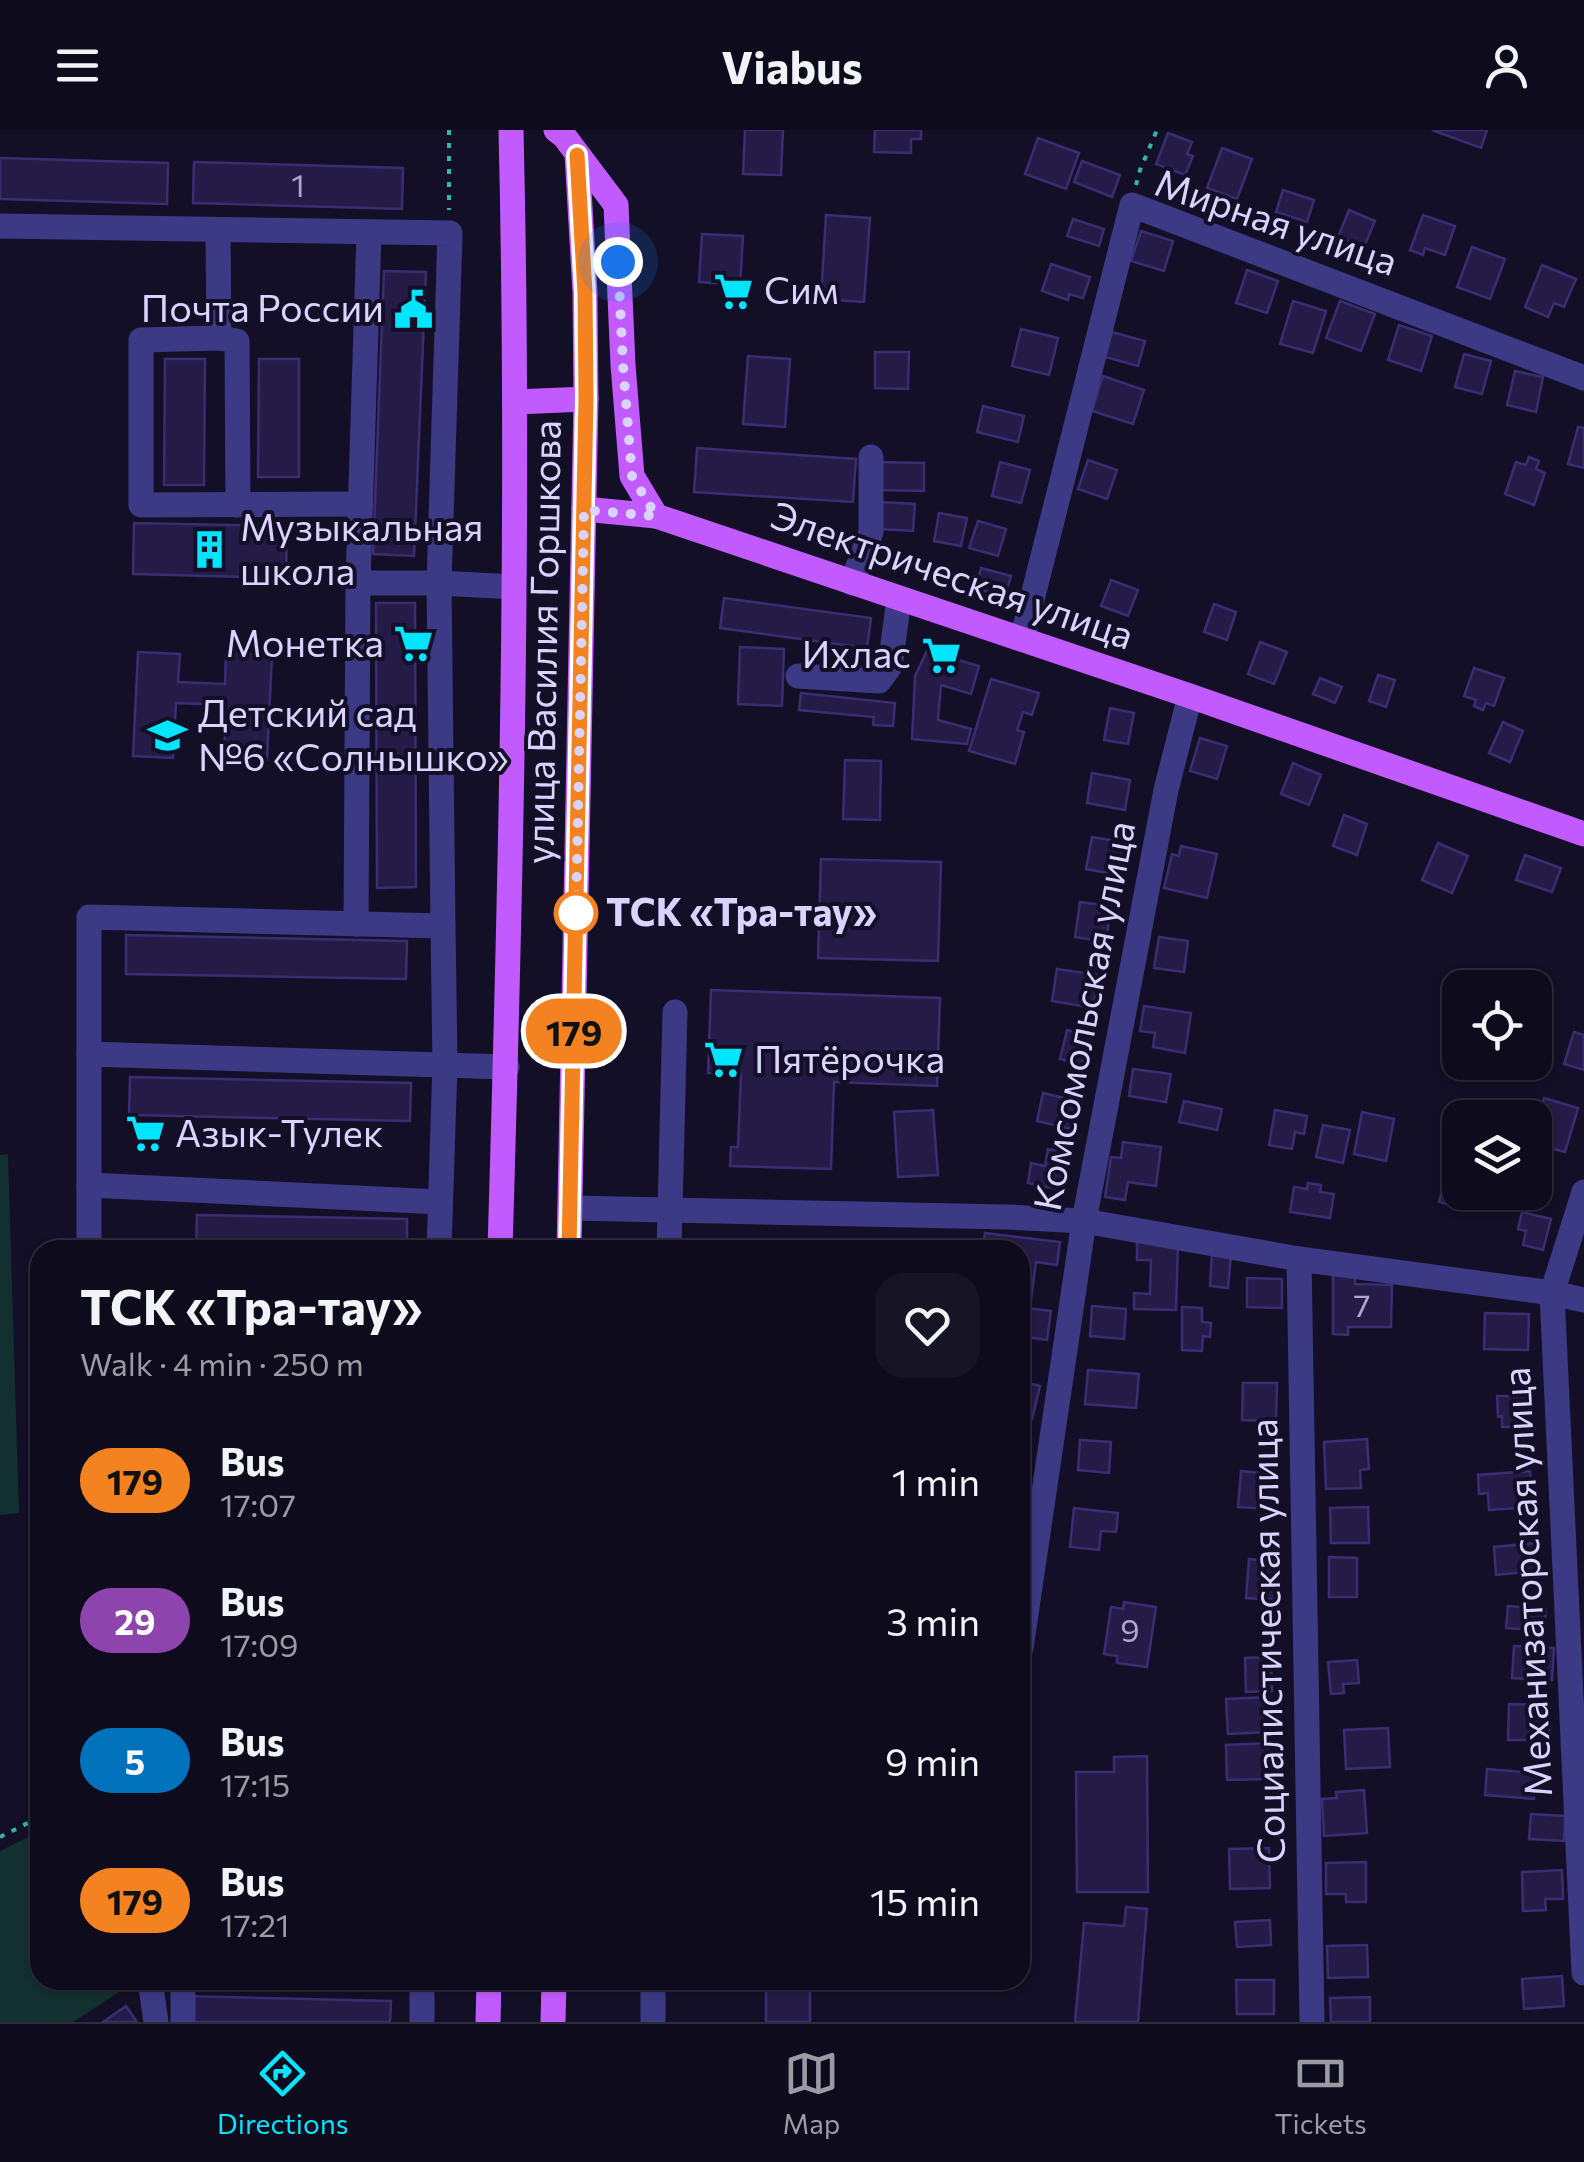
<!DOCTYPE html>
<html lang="en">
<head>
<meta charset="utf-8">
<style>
	:root { --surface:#0e0b1c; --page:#171425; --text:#f1f3f6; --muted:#9b9ba3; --line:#2e2b3b; --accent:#00e5ff }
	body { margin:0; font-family:Commissioner,sans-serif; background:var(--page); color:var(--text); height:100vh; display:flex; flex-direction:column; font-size:38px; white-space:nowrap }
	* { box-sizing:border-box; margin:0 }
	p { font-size:32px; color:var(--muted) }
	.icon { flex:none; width:55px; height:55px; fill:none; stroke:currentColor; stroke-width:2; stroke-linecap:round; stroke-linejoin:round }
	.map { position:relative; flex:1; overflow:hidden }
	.sheet { position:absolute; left:30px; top:1110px; width:1000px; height:750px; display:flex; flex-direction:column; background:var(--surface); border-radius:30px; box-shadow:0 2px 8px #0004,0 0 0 2px var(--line) }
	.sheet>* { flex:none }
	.badge { padding:0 20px; border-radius:32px; font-size:35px; line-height:65px }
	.fabs { position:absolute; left:1442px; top:840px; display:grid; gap:20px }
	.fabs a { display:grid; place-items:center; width:110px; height:110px; border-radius:20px; background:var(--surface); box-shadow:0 2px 8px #0004,0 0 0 2px var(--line); font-size:50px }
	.you { position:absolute; width:50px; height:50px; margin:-25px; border:8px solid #fff; border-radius:50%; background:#1a73e8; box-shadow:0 0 0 15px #1a73e833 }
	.map>.badge { position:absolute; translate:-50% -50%; box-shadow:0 0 0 5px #fff }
	.round { display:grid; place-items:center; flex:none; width:105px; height:105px; border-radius:30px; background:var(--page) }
	.head { display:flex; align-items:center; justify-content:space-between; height:170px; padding:0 50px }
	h1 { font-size:48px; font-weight:700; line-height:75px }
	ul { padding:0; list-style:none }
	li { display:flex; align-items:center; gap:30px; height:140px; padding:0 50px }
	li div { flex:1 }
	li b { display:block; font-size:38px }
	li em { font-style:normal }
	li .badge { min-width:110px; font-weight:700; text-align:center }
	header { display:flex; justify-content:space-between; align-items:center; height:130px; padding:0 50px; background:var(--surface); font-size:45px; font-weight:700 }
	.menu { display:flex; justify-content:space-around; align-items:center; height:140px; border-top:2px solid var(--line); background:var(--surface); font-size:28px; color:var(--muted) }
	.menu a { display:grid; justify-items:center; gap:5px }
	.menu .current { color:var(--accent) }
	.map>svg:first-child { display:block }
</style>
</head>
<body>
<header><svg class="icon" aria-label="menu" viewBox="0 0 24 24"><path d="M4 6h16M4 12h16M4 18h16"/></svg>Viabus<svg class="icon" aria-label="person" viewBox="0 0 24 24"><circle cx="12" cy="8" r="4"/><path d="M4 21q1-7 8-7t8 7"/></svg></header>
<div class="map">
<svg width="1584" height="1892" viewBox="0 0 1584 1892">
	<rect width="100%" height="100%" fill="#130f26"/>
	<!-- green -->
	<g fill="#12302f">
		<polygon points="8,1024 19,1383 0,1385 0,1025"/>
		<polygon points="40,1701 40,1850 136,1851 73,1892 0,1892 0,1721"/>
	</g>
	<!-- building -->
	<g fill="#241b47" stroke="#3b2d73" stroke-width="2.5">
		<polygon points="745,0 783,0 781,45 743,44"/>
		<polygon points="875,0 921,0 921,9 911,9 911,23 874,22"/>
		<polygon points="1432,0 1487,0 1481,18"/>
		<polygon points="1168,3 1192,12 1187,24 1193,26 1185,45 1156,34"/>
		<polygon points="1038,8 1079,23 1066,59 1025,44"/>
		<polygon points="1222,18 1252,29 1237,69 1207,58"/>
		<polygon points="0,28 168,33 167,74 0,69"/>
		<polygon points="1082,31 1120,45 1112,67 1074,52"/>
		<polygon points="194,32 403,38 402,79 193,73"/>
		<polygon points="1283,60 1314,70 1307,92 1276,82"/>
		<polygon points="1349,80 1375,91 1364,117 1338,107"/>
		<polygon points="826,85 870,88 864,172 821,169"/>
		<polygon points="1423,85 1455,96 1445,125 1425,118 1423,125 1410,120"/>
		<polygon points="1073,89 1104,99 1099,116 1067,106"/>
		<polygon points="1141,101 1173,111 1164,141 1131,131"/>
		<polygon points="702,104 743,106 740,155 699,152"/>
		<polygon points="1472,117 1505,129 1490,169 1457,157"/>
		<polygon points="1051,134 1090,147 1083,168 1069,164 1068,170 1042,161"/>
		<polygon points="1542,135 1576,149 1564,177 1554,173 1548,187 1525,177"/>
		<polygon points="1247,140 1278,151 1267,183 1236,173"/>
		<polygon points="384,141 426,142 414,426 373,424"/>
		<polygon points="1293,171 1326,181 1313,223 1280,214"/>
		<polygon points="1340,171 1375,184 1361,221 1326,208"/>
		<polygon points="1399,195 1432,206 1421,241 1388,230"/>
		<polygon points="1021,199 1058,208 1049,245 1012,236"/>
		<polygon points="1112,202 1145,211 1138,236 1105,227"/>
		<polygon points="875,222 909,222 908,259 875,258"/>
		<polygon points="1464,224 1491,231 1482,264 1455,257"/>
		<polygon points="748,226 790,229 785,297 743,294"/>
		<polygon points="165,229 205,229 204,355 164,355"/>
		<polygon points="259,229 299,229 299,347 258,347"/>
		<polygon points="1515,241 1543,247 1536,282 1507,275"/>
		<polygon points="1103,246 1144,260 1133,294 1092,281"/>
		<polygon points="983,276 1024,286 1018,312 977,302"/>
		<polygon points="1578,297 1584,298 1584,338 1568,334"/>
		<polygon points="697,318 856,329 853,372 694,362"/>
		<polygon points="1529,327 1539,331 1536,339 1545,343 1534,375 1505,364 1516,332 1526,335"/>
		<polygon points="1088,330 1117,340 1107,369 1078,359"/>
		<polygon points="876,332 924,333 924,361 875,360"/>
		<polygon points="1000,332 1030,340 1021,373 992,366"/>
		<polygon points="881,372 915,374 913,401 879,399"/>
		<polygon points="939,383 967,388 961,416 934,411"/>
		<polygon points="978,391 1006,399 998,426 969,418"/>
		<polygon points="134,393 287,396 286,448 133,444"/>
		<polygon points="981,438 1011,446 1005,466 976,459"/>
		<polygon points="1111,450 1138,460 1128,486 1101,476"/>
		<polygon points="724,468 871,488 867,518 720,498"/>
		<polygon points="376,473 415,473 416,757 377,758"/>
		<polygon points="1214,474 1236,482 1227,510 1204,502"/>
		<polygon points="1260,512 1287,522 1274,554 1248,544"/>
		<polygon points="740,517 784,519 782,576 738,574"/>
		<polygon points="927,521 979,536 971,564 941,555 938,590 971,599 967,614 912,609 915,546"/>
		<polygon points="138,522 180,524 178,552 225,554 226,523 272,525 267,630 224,628 226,575 176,573 173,628 133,626"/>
		<polygon points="1474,538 1504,548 1494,576 1486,573 1483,580 1474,576 1476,570 1464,566"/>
		<polygon points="1378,545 1395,550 1386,577 1369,571"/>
		<polygon points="1320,548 1342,557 1335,573 1313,564"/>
		<polygon points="991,549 1039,563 1032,585 1023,582 1017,600 1024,602 1015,634 969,621"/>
		<polygon points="801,563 895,573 893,596 873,595 874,587 799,580"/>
		<polygon points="1110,578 1134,583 1128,614 1104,610"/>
		<polygon points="1503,592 1523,601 1510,632 1489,623"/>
		<polygon points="1200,608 1227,616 1217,649 1190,641"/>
		<polygon points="845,630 881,631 880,690 843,689"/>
		<polygon points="1293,633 1321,645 1309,675 1281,664"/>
		<polygon points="1092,643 1130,650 1125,680 1087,673"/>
		<polygon points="1344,685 1367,694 1357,725 1333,716"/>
		<polygon points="1092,707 1123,712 1117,745 1086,739"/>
		<polygon points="1438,713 1468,726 1452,763 1422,750"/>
		<polygon points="1181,716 1217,724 1207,768 1164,758 1172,724 1179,726"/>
		<polygon points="1525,725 1561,738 1552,762 1516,750"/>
		<polygon points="821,729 941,732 938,831 818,828"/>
		<polygon points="1080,772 1111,776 1106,812 1075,807"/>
		<polygon points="126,805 407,811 406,849 126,844"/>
		<polygon points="1159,807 1188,811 1184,842 1154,838"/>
		<polygon points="1057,839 1098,845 1094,878 1052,871"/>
		<polygon points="711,860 940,868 937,956 834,952 831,1039 730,1036 731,1017 738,1017 741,944 708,943"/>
		<polygon points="1144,876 1191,883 1185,923 1153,917 1155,903 1140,901"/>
		<polygon points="1067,900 1089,906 1082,934 1060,929"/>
		<polygon points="1574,902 1584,905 1584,940 1564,934"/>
		<polygon points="1133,939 1171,944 1166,972 1129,966"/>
		<polygon points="130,947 411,953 410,991 129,985"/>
		<polygon points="1043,963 1077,971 1071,999 1037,991"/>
		<polygon points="1544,968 1578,978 1565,1022 1535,1014 1535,1000"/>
		<polygon points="1184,971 1222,979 1217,1000 1179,992"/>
		<polygon points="933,980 938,1045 898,1047 894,982"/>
		<polygon points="1275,980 1307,986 1304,1004 1295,1002 1292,1019 1269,1015"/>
		<polygon points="1362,982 1394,989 1386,1031 1354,1024"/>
		<polygon points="1323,995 1350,1000 1343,1033 1316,1027"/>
		<polygon points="1123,1012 1161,1017 1156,1056 1128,1052 1125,1070 1105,1067 1111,1027 1121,1028"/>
		<polygon points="1048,1019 1068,1023 1062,1060 1028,1053 1031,1033 1045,1036"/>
		<polygon points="1447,1044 1460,1048 1460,1062 1465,1062 1461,1078 1439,1072"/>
		<polygon points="1308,1053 1321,1055 1320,1062 1334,1064 1330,1088 1290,1082 1294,1057 1307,1059"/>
		<polygon points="1522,1082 1551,1089 1543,1120 1523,1115 1526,1101 1518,1099"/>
		<polygon points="197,1085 407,1089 407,1120 196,1120"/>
		<polygon points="985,1103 1060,1112 1057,1135 1036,1132 1031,1170 1020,1169 1020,1120 983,1120"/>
		<polygon points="1137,1111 1178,1112 1176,1180 1134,1179 1134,1163 1150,1164 1151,1130 1137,1130"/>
		<polygon points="1212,1122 1231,1124 1228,1158 1210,1156"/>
		<polygon points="1333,1145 1355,1145 1355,1154 1392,1155 1391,1197 1348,1197 1348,1205 1333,1204"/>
		<polygon points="1247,1148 1282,1149 1282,1178 1247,1177"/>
		<polygon points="1092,1176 1126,1179 1124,1209 1090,1206"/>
		<polygon points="1020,1177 1051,1181 1047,1210 1020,1206"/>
		<polygon points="1182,1177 1202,1178 1202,1192 1211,1193 1210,1207 1203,1206 1202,1221 1182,1220"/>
		<polygon points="1485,1183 1529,1184 1528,1220 1484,1219"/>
		<polygon points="1088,1240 1139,1244 1136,1278 1085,1274"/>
		<polygon points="1020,1251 1040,1256 1032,1289 1020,1286"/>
		<polygon points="1243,1253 1277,1253 1276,1291 1242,1290"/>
		<polygon points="1497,1266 1527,1266 1528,1297 1502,1297 1502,1286 1498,1287"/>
		<polygon points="1367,1309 1369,1339 1360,1340 1361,1358 1326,1359 1324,1312"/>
		<polygon points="1080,1310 1111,1312 1109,1343 1078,1340"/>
		<polygon points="1241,1341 1272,1344 1269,1379 1238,1377"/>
		<polygon points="1530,1341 1533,1377 1489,1380 1488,1363 1479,1364 1478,1345"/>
		<polygon points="1368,1377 1369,1413 1331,1413 1330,1378"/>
		<polygon points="1074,1378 1118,1383 1116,1402 1101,1401 1099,1420 1070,1417"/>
		<polygon points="1535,1413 1537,1441 1496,1445 1494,1417"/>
		<polygon points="1329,1427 1357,1428 1357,1467 1329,1467"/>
		<polygon points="1249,1429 1281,1432 1278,1470 1246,1468"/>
		<polygon points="1124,1472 1156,1477 1147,1537 1117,1533 1117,1526 1104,1524 1111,1477 1123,1479"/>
		<polygon points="1508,1476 1546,1479 1544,1501 1506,1498"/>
		<polygon points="1514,1516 1554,1518 1552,1550 1512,1548"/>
		<polygon points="1271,1527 1272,1561 1246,1562 1245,1528"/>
		<polygon points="1357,1530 1359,1553 1343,1554 1344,1563 1331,1564 1328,1532"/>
		<polygon points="1269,1567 1271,1602 1228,1604 1226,1569"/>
		<polygon points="1509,1574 1550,1575 1549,1610 1508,1610"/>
		<polygon points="1388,1598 1390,1637 1346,1639 1344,1600"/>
		<polygon points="1269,1613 1270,1649 1227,1650 1226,1615"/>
		<polygon points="1147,1626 1148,1762 1077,1762 1076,1642 1114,1642 1114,1627"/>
		<polygon points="1487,1639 1536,1643 1534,1669 1485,1665"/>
		<polygon points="1364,1660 1367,1703 1324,1706 1322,1669 1337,1668 1336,1662"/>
		<polygon points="1531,1684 1565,1686 1564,1711 1529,1709"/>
		<polygon points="1269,1718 1270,1758 1230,1759 1229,1719"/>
		<polygon points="1366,1732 1366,1772 1346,1772 1346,1764 1326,1764 1326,1733"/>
		<polygon points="1562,1740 1563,1769 1545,1769 1546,1780 1523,1781 1522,1742"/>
		<polygon points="1126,1777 1147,1779 1138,1892 1075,1892 1084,1793 1124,1796"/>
		<polygon points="1270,1790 1271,1815 1237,1817 1235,1792"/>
		<polygon points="1367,1815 1368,1847 1328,1848 1327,1816"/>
		<polygon points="1562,1846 1564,1876 1524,1879 1522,1849"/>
		<rect x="766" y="1850" width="44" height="42"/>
		<polygon points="1236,1850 1274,1850 1274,1884 1237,1884"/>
		<polygon points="185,1866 391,1871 390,1892 184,1892"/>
		<polygon points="1370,1867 1370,1892 1331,1892 1330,1868"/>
		<polygon points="126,1876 137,1892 103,1892"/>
	</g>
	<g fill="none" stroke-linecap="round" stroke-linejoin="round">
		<!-- path -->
		<g stroke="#2fb8b0" stroke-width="4" stroke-dasharray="5 8" stroke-linecap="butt">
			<polyline points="449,0 449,80"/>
			<polyline points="1136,55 1140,40 1157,0"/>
			<polyline points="0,1707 40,1687"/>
		</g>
		<!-- minor -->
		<g stroke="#3d3a85" stroke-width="25">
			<polyline points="0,96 450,103 439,453 514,457"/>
			<polyline points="218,100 219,208 141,210 141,375 361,374"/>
			<polyline points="369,102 358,453 439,453 443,796"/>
			<polyline points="219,208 237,211 238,375"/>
			<polyline points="852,453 871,402 871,327"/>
			<polyline points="1022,509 1132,75 1584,248"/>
			<polyline points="798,546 879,551 890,536 899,469"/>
			<polyline points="356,794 358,453"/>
			<polyline points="89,924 507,937"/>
			<polyline points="89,1055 440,1072"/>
			<polyline points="1584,1062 1552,1163 1584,1843"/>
			<polyline points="570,1078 1007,1087 1084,1091 1299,1129 1552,1163 1584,1170"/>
			<polyline points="89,1120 89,787 443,796 445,934 439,1120"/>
			<polyline points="669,1120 675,882"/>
			<polyline points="1299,1129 1312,1892"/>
			<polyline points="1021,1518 1084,1091 1166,660 1190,566"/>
			<polyline points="150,1850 156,1892"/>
			<polyline points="422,1850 422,1892"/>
			<polyline points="183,1892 183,1850"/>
			<polyline points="653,1892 653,1850"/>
		</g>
		<!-- major -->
		<g stroke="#c25bff" stroke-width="25">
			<polyline points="556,0 564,6 616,75 623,235 632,346 656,386 1190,566 1584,704"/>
			<polyline points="515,272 586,269"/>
			<polyline points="584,379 656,386"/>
			<path d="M500 1120C511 747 520 373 511 0"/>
			<polyline points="569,1120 586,269 585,163 577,25"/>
			<polyline points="488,1892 489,1850"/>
			<polyline points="553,1892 554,1850"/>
		</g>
	</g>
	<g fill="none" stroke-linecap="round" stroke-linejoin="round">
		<defs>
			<polyline id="line" points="569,1120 586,269 585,163 577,25"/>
		</defs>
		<!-- line casing -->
		<use href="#line" stroke="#fff" stroke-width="22"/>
		<!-- line -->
		<use href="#line" stroke="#f58220" stroke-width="15"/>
		<!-- walk -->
		<polyline stroke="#d9d4ff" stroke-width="10" stroke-dasharray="0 18" points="576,783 584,380 656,386 632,346 623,235 618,132"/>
	</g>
	<!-- icons -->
	<defs>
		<symbol id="supermarket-bare" viewBox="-9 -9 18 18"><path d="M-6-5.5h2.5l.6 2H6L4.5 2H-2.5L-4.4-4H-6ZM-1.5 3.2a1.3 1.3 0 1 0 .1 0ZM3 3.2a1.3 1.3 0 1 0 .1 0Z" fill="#00e5ff" stroke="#130f26" stroke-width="2.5" paint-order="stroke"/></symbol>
		<symbol id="civic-bare" viewBox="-9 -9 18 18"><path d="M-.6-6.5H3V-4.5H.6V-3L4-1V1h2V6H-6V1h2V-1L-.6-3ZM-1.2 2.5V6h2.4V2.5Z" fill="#00e5ff" stroke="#130f26" stroke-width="2.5" paint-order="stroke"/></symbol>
		<symbol id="building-bare" viewBox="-9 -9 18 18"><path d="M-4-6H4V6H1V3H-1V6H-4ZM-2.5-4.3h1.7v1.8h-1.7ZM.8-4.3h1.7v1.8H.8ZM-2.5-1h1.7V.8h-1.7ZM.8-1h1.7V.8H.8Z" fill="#00e5ff" stroke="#130f26" stroke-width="2.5" paint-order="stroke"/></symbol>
		<symbol id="school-bare" viewBox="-9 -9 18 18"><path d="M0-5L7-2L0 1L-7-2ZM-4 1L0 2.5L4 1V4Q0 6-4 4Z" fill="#00e5ff" stroke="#130f26" stroke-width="2.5" paint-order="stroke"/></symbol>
	</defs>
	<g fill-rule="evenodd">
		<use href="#supermarket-bare" x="706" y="134" width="55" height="55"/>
		<use href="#civic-bare" x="386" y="152" width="55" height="55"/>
		<use href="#building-bare" x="182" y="392" width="55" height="55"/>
		<use href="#supermarket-bare" x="386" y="486" width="55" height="55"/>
		<use href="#supermarket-bare" x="914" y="498" width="55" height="55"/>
		<use href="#school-bare" x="140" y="578" width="55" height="55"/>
		<use href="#supermarket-bare" x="696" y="902" width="55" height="55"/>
		<use href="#supermarket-bare" x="118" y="976" width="55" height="55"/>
	</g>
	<!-- markers -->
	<circle fill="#fff" stroke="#f58220" stroke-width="5" cx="576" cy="783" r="20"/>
	<g text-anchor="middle" stroke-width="8" stroke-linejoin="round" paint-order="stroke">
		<!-- number labels -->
		<g font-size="32" fill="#aca6d1">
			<text x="298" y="67">1</text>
			<text x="1362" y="1187">7</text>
			<text x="1130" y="1512">9</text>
		</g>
		<!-- street labels -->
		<g font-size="38" fill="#d9d4ff" stroke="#130f26">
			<text transform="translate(1276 93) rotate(19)" y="13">Мирная улица</text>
			<text transform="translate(952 446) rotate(19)" y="13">Электрическая улица</text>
			<text transform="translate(544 512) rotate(-89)" y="13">улица Василия Горшкова</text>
			<text transform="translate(1085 886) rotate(-79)" y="13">Комсомольская улица</text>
			<text transform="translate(1528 1452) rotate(-93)" y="13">Механизаторская улица</text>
			<text transform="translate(1268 1511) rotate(-91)" y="13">Социалистическая улица</text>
		</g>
		<!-- poi labels -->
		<g font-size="38" fill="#d9d4ff" stroke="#130f26" text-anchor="start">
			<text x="764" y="174">Сим</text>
			<text x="384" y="192" text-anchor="end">Почта России</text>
			<text x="240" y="411">Музыкальная<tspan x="240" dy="44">школа</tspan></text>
			<text x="384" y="527" text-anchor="end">Монетка</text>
			<text x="911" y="538" text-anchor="end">Ихлас</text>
			<text x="198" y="597">Детский сад<tspan x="198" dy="44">№6 «Солнышко»</tspan></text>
			<text x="754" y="943">Пятёрочка</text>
			<text x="175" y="1017">Азык-Тулек</text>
		</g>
		<!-- stop labels -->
		<g font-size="38" font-weight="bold" fill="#d9d4ff" stroke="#130f26" text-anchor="start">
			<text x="606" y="796">ТСК «Тра-тау»</text>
		</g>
	</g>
</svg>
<div class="fabs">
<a><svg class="icon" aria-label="locate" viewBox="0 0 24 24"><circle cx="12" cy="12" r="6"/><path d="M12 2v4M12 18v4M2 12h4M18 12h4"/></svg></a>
<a><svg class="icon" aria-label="layers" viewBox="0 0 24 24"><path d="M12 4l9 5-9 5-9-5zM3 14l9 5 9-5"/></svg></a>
</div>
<div class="you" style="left:618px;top:132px"></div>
<b class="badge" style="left:574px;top:901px;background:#f58220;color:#111">179</b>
<section class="sheet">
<div class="head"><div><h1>ТСК «Тра-тау»</h1><p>Walk · 4 min · 250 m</p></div><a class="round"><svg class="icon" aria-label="heart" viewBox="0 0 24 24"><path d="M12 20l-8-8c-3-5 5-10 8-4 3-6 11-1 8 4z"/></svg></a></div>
<ul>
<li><span class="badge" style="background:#f58220;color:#111">179</span><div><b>Bus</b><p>17:07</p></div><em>1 min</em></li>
<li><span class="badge" style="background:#8e44ad;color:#fff">29</span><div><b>Bus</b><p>17:09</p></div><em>3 min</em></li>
<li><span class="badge" style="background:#0072bc;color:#fff">5</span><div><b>Bus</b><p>17:15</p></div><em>9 min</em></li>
<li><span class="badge" style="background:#f58220;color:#111">179</span><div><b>Bus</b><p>17:21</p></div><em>15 min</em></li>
</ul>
</section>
</div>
<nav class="menu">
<a class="current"><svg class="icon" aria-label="directions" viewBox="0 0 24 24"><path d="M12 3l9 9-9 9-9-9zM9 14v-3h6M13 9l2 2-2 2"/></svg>Directions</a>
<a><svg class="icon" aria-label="map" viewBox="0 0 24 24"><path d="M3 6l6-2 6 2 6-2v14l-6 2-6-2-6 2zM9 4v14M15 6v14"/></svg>Map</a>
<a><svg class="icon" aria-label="tickets" viewBox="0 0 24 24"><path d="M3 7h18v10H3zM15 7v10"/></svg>Tickets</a>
</nav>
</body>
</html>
